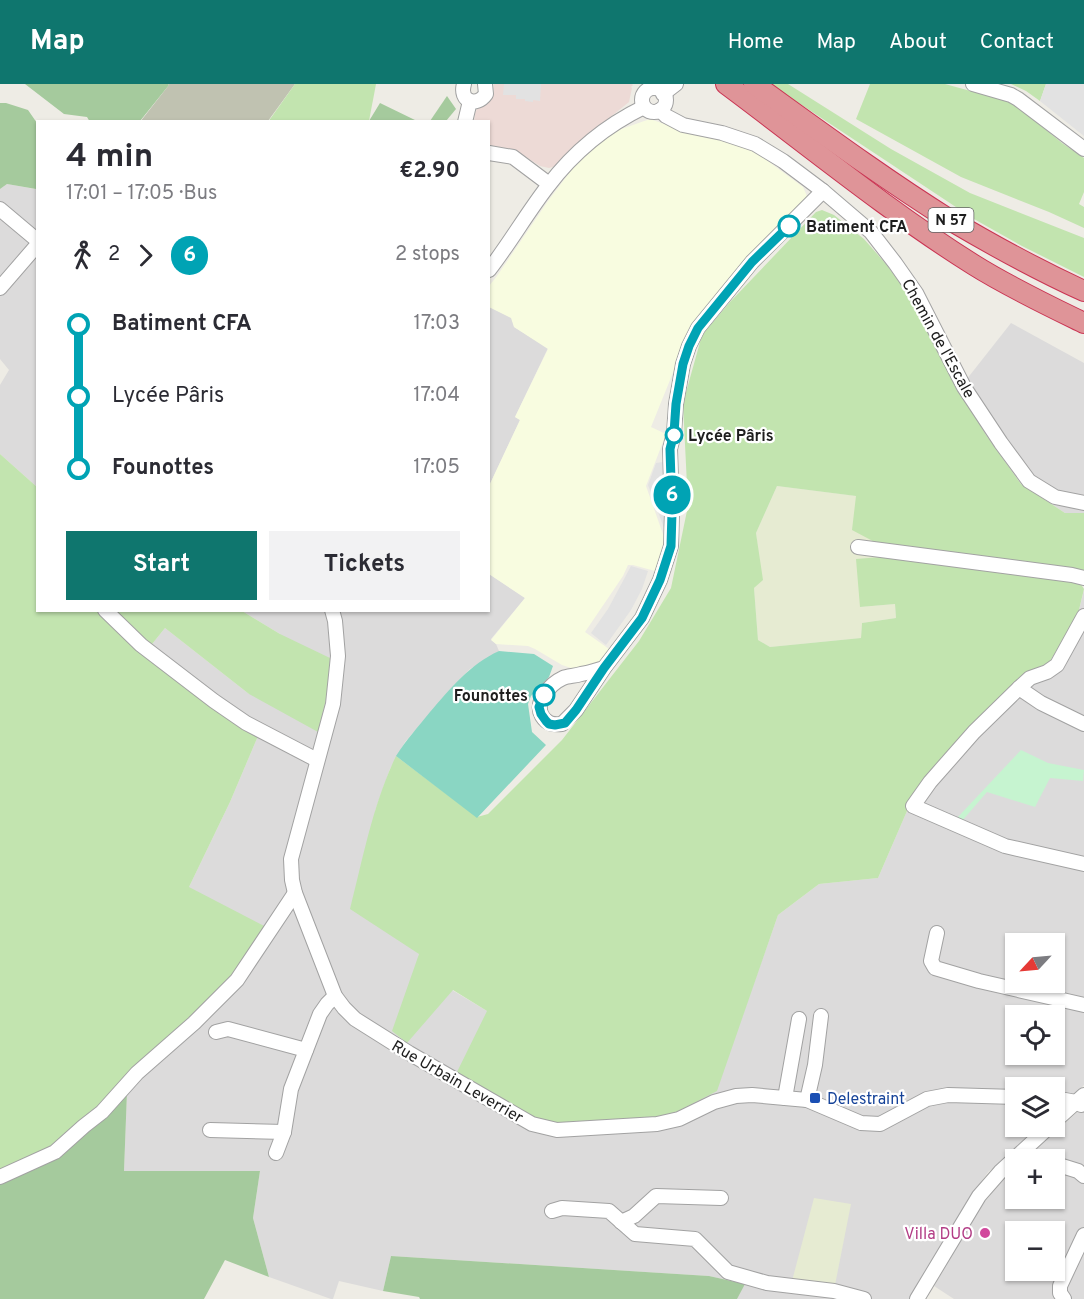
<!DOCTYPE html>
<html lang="en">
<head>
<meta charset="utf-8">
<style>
	:root { --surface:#fff; --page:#f2f2f3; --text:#2b2b33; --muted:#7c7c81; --accent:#0f766e }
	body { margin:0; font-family:Overpass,sans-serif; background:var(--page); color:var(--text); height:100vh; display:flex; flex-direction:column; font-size:22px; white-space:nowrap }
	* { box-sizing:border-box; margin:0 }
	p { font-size:20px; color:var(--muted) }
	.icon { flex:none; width:33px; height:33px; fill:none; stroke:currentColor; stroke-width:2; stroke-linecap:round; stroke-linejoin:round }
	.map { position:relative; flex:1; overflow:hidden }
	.drawer { position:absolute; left:36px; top:36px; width:454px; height:492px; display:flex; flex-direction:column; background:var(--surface); border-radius:0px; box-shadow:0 2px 4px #0004 }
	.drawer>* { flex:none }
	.badge { padding:0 12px; border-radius:20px; font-size:21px; line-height:39px }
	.needle { width:39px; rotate:244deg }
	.tools { position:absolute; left:1005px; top:849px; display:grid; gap:12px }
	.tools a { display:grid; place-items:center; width:60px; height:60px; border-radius:0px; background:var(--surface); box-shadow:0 2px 4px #0004; font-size:30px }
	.map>.badge { position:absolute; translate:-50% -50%; box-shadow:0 0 0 3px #fff }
	.legs { display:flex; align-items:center; gap:9px; height:66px; padding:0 30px; font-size:20px }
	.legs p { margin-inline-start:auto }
	.headline { display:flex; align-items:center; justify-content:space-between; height:102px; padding:0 30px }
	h1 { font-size:33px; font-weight:700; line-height:45px }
	.primary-button { display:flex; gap:12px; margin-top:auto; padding:12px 30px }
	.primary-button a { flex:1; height:69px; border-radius:0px; background:var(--accent); color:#fff; font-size:24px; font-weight:700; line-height:69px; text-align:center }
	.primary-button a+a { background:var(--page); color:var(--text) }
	ul { padding:0 30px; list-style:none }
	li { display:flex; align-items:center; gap:21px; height:72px; font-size:22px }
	li i { display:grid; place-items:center; width:9px; height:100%; margin:0 8px; background:currentColor }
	li i::after { content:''; width:15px; height:15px; margin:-8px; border:4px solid; border-radius:50%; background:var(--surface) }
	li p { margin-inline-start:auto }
	li:first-child i { background:linear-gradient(#0000 50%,currentColor 0) }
	li:last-child i { background:linear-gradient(currentColor 50%,#0000 0) }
	header { display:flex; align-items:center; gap:36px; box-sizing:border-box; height:84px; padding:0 30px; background:var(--accent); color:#fff }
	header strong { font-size:28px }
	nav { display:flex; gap:33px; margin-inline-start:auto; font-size:21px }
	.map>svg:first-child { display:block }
</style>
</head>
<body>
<header>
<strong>Map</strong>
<nav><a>Home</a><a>Map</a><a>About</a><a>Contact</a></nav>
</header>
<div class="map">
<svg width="1084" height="1215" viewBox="0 0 1084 1215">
	<rect width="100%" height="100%" fill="#eeece5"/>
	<!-- residential -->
	<g fill="#dcdbdb" fill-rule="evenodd">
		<polygon points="7,100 35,105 37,104 37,403 0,370 0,301 9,286 0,275 0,105"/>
		<polygon points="489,223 512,234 514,243 548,264 515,333 520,336 489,402"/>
		<polygon points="1011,239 1084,279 1084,429 1065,429 1021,400 986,351 959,305"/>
		<path d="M489 490 525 514 491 555 496 560 499 567 470 585 454 601 405 658 390 685 375 727 419 870 407 958 452 906 487 927 716 1007 778 831 819 800 878 794 907 727 930 691 1026 588 1049 579 1078 530 1084 506V1001L1055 1031 1054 1004H1016V1042L1041 1043 1004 1078 989 1087 969 1114 911 1215H737L744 1200 709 1192 391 1172 383 1207 339 1197 333 1215H331L269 1193 253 1134 260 1087H124L127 1008 189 803 230 718 258 652 144 570 165 544 249 610 280 550 242 527 489 526ZM1016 860H1054V898H1016ZM1016 932H1054V970H1016Z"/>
		<path d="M1084 1022V1215H954L934 1202 973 1135 983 1120 1004 1095 1015 1084 1016 1114H1054V1076L1025 1075ZM1016 1148H1054V1186H1016Z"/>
	</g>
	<!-- commercial -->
	<polygon fill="#eddad6" points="494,0 632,0 633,1 631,3 632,4 629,18 581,57 556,82 549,84 540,82 515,66 489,61 489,38 474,38 475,29 477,25 487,20 492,15 494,9"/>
	<!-- education -->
	<polygon fill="#f8fce0" points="650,35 687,48 720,55 757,69 803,103 807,112 804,119 685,259 651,343 666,350 646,402 664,453 664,461 658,484 655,487 633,481 628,481 623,492 585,548 609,565 601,577 588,583 571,584 562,581 535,565 528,562 496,560 491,556 525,514 489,490 489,402 520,336 515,333 548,265 514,243 511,234 489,223 489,202 497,192 548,117 573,84 610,49"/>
	<!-- construction -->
	<polygon fill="#c0c2b1" points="168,0 295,0 268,37 140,38 169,1"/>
	<!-- farmland -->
	<g fill="#e6ebd2">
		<polygon points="777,402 857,412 884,463 881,473 861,523 895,520 896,534 862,539 861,554 770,563 758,556 754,504 762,496 756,449"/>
		<polygon points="814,1114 851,1120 835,1201 792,1197"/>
	</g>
	<!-- grass -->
	<g fill="#c2e4af">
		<polygon points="295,0 376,0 369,37 268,38"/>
		<polygon points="770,0 788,0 891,65 970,109 1084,154 1084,193 1022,162 974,135"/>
		<polygon points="870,0 945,0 1007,17 1023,27 1062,59 1084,74 1084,108 1079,120 1084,123 1084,144 1049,128 961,93 856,35"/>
		<polygon points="1011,0 1046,0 1040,17 1026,7"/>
		<path d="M822 126 834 131 864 155 886 180 910 212 959 305 986 351 1021 400 1065 429H1084V486L1073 487 884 463 852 446 856 412 777 402 756 449 763 496 754 504 758 556 770 563 861 554 862 539 896 534 895 520 860 523 856 475 881 473 882 470 989 483 1080 499 1084 505 1078 530 1049 579 1026 588 930 691 907 727 878 794 819 800 778 831 717 1007 667 1033 559 1041 531 1034 456 990 487 927 453 906 407 959 392 947 419 870 350 825C363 774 373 720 396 672L477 733 488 730 562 656 639 557 671 504 688 422 683 319 702 251 730 218 816 128Z"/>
		<polygon points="0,370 37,403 38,526 242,527 280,550 330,574 328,607 318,648 249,610 165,544 144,570 258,652 230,718 189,803 272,846 243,894 135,994 69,1064 0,1097"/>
	</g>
	<!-- forest -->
	<g fill="#a5ca9d">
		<polygon points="25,0 168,0 169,1 140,37 90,38 87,33 64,30"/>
		<polygon points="447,12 456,25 446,37 430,37"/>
		<polygon points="0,19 6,19 28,26 37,39 38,104 36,105 7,100 0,105"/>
		<polygon points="380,19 417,37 345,37 369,37"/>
		<polygon points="127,1008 124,1087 260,1087 253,1134 269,1193 225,1176 204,1215 0,1215 0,1097 69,1064"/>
		<polygon points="391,1172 709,1192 745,1200 737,1215 420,1215 419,1213 383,1207"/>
	</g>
	<!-- park -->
	<polygon fill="#c6f4d0" points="1021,666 1048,679 1084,686 1083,697 1050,694 1035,723 987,708 962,737 957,734"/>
	<!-- pitch -->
	<path fill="#8ad6c3" d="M499 567 534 570 553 582 549 593 531 612 528 620 532 648 546 661 477 734 396 672C406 656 418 643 430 628 450 605 470 580 499 567Z"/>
	<!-- parking -->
	<g fill="#e2e2e2">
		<polygon points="504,0 541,0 540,17 533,16 533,18 525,17 525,15 516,15 516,11 503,11"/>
		<polygon points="1046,0 1084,0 1084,52 1040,17"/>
		<polygon points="663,378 667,429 666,444 664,444 648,401 656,379"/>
		<polygon points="631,482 648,487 642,505 631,526 606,561 591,549 608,525"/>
	</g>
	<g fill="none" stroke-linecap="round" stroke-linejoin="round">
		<defs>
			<g id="minor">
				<path d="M464 0C459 17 476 24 486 10L485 0"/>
				<polyline points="973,0 1011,11 1018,15 1084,65"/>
				<circle cx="654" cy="16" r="12"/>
				<polyline points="663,10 676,0"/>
				<polyline points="660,26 666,32 683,41 722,49 755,60 783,77 823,107 871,148 895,179 916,209 964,303 1001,359 1029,397 1055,413 1084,419"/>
				<polyline points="465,38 470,17"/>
				<polyline points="489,69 513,73 549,100"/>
				<polyline points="0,125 38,157"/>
				<path d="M489 186C510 159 527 129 548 102 573 69 607 41 644 23"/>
				<polyline points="0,204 38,160"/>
				<polyline points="858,463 1072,491 1084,494"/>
				<polyline points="105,526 141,561 214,617 246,639 317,676"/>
				<polyline points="332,526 335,537 338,572 333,620 291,775 292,796 295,809 335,912 344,924 355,935 409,969 532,1040 557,1046 657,1040 679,1035 714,1018 736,1012 752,1011 807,1016 861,1039 880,1040 927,1015 948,1011 1016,1013"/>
				<polyline points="1084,532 1057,581 1047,588 1030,594 1019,604 974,648 930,698 913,722 1005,762 1084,780"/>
				<path d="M604 584C597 586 589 589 581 590 575 592 568 592 563 594 550 600 534 618 542 632 547 640 553 641 562 640L576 626 604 584 642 534 660 496 671 462 672 428 670 365 674 349 676 320 683 280 689 262 698 244 752 178 823 107"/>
				<polyline points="1019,604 1041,619 1084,640"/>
				<polyline points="937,849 931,877 935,884 979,897 1084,921"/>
				<polyline points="216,948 228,945 306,966"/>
				<polyline points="785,1014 799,935"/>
				<polyline points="1054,1014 1076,1018 1081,1021"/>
				<polyline points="807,1016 815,981 821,932"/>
				<polyline points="1054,1038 1084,1011"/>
				<polyline points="210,1046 284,1048"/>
				<polyline points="276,1069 284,1048 291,1005 320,930 327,920 335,912"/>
				<polyline points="1062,1082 1078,1087 1084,1092"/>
				<polyline points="0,1093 55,1068 84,1042 102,1028 137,989 194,939 237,896 295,809"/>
				<polyline points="552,1127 562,1124 609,1127 635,1150 695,1155 728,1188 767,1199 834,1207 864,1215"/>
				<polyline points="621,1138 634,1132 656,1112 721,1114"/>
				<polyline points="917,1215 979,1112 1000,1088 1050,1042"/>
				<polyline points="1064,1215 1060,1209 1060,1202 1084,1151"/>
			</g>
			<g id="highway">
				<path d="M726 0C808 61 888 127 974 181 1009 203 1047 221 1084 239"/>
				<path d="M754 0C818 46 883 94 950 136 994 162 1038 186 1084 207"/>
			</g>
		</defs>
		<!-- minor casing -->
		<use href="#minor" stroke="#a2a2a2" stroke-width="16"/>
		<!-- highway casing -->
		<use href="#highway" stroke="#ca3453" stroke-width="22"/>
		<!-- minor -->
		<use href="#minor" stroke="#fff" stroke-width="14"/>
		<!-- highway -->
		<use href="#highway" stroke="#df9498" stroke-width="20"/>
	</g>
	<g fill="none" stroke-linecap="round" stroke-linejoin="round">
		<defs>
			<polyline id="line-1" points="544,611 539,623 541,630 546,637 549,640 555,641 565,639 576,626 604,584 642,534 660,496 671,462 672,428 670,365 674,349 676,320 683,280 689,262 698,244 752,178 789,142"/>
		</defs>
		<!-- line-1 casing -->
		<use href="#line-1" stroke="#fff" stroke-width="14"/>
		<!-- line-1 -->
		<use href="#line-1" stroke="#00a3b4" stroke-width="9"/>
	</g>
	<!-- markers -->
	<g fill="#fff" stroke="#00a3b4" stroke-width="3">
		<circle cx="789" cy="142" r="10"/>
		<circle cx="674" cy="351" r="8"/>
		<circle cx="544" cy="611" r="10"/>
	</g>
	<rect fill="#1a4fb4" stroke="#fff" stroke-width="2" x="809" y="1008" width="12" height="12" rx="3"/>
	<circle fill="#d1479c" stroke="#fff" stroke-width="2" cx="985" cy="1149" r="6"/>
	<g text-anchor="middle" stroke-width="4.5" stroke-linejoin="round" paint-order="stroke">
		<!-- shield labels -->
		<rect fill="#fff" stroke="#626262" stroke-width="1.5" x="928.5" y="124" width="45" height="24" rx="4.5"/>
		<g font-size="15" font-weight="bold" fill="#1e1e1e">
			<text x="951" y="141">N 57</text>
		</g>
		<!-- stop labels -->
		<g font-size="16" font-weight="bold" fill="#1e1e1e" stroke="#fff" text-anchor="start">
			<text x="806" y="148">Batiment CFA</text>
			<text x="688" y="357">Lycée Pâris</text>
			<text x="528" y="617" text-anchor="end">Founottes</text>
		</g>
		<!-- street labels -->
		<g font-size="16" fill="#1e1e1e" stroke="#fff">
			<text transform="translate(939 254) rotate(61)" y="6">Chemin de l'Escale</text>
			<text transform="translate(458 997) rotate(30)" y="6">Rue Urbain Leverrier</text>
		</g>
		<!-- transit labels -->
		<g font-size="16" fill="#164399" stroke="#fff" text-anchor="start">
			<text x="827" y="1020">Delestraint</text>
		</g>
		<!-- hotel labels -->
		<g font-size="16" fill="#b23c85" stroke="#fff" text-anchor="end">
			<text x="973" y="1155">Villa DUO</text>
		</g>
	</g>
</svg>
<div class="tools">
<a><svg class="needle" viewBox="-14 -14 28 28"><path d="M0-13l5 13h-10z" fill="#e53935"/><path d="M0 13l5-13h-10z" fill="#7c7c81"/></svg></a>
<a><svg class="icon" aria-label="locate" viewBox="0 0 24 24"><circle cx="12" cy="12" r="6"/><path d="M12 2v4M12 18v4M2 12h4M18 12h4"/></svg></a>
<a><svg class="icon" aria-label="layers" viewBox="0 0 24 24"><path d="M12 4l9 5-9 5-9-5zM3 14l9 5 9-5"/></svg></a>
<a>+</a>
<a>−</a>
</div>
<b class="badge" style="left:672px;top:411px;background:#00a3b4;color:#fff">6</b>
<section class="drawer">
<div class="headline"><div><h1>4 min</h1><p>17:01 – 17:05 · Bus</p></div><b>€2.90</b></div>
<div class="legs"><svg class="icon" aria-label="walk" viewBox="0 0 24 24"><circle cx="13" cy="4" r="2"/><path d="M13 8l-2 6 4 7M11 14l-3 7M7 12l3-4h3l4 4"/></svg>2<svg class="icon" aria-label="forward" viewBox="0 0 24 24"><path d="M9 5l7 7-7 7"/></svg><b class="badge" style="background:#00a3b4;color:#fff">6</b><p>2 stops</p></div>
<ul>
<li><i style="color:#00a3b4"></i><b>Batiment CFA</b><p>17:03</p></li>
<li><i style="color:#00a3b4"></i><span>Lycée Pâris</span><p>17:04</p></li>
<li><i style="color:#00a3b4"></i><b>Founottes</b><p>17:05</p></li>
</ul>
<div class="primary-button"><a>Start</a><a>Tickets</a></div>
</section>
</div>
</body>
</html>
